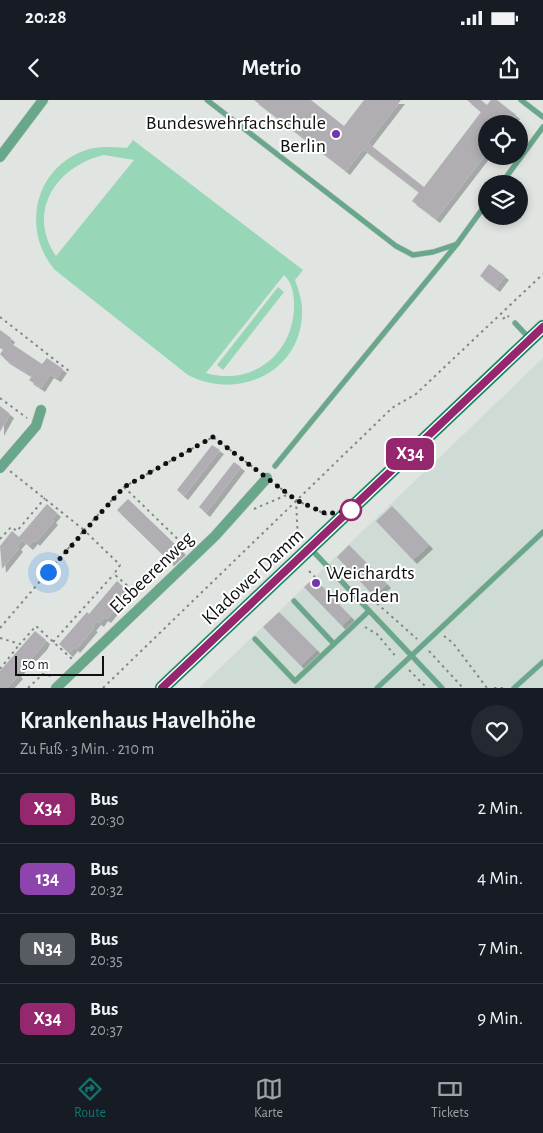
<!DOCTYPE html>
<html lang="de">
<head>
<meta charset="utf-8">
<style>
	:root { --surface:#171b24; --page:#242831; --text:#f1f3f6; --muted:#9ea1a6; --line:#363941; --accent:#0f766e }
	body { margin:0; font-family:"Alegreya Sans",sans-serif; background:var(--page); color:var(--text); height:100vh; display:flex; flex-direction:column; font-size:19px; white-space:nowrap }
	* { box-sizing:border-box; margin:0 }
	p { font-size:16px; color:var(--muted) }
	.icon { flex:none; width:28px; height:28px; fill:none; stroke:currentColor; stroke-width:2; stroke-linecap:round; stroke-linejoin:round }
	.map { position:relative; height:588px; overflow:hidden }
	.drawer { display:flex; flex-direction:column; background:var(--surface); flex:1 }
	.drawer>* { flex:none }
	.badge { padding:0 10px; border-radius:8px; font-size:18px; line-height:32px }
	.tools { position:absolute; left:478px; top:15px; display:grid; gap:10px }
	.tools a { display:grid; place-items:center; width:50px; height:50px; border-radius:50%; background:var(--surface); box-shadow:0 2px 8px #0003; font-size:25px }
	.scale { position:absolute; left:15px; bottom:12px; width:89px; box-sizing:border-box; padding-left:5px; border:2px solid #0f100f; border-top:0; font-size:14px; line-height:18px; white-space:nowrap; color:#0f100f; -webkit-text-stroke:4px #fff; paint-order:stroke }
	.you { position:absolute; width:25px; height:25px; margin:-12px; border:4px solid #fff; border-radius:50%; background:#1a73e8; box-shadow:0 0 0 8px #1a73e833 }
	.map>.badge { position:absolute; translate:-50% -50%; box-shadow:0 0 0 2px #fff }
	.round { display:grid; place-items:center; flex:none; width:52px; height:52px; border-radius:26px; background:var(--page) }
	.summary { display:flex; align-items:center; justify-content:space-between; height:85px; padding:0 20px }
	h1 { font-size:24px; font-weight:600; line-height:38px }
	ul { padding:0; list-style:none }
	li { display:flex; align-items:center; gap:15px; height:70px; padding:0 20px; border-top:1px solid var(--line) }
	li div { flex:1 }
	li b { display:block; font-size:19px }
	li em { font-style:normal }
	li .badge { min-width:55px; font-weight:700; text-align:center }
	.status { display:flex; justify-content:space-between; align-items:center; height:35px; padding:0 25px; background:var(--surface); direction:ltr }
	.status svg { height:14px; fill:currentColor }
	header { display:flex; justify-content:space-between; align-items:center; height:65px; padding:0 20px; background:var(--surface); font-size:22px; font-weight:600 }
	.tabs { display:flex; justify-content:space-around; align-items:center; height:70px; border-top:1px solid var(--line); background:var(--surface); font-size:14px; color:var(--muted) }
	.tabs a { display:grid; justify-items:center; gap:2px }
	.tabs .current { color:var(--accent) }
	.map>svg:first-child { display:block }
</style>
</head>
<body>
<div class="status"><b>20:28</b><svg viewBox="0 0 49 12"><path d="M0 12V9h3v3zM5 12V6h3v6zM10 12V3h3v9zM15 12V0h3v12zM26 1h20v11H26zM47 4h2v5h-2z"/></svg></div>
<header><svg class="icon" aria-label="back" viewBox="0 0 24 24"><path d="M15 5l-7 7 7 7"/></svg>Metrio<svg class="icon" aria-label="share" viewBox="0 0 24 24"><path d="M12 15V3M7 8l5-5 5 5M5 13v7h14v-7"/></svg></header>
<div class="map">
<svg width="543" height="588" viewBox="0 0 543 588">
	<defs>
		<filter id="shadow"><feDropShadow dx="4" dy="4" stdDeviation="0" flood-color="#0004"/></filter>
	</defs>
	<rect width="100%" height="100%" fill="#e0e5e2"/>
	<!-- built -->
	<polygon fill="#cfdcd5" points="543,258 543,588 199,588"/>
	<!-- grass -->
	<g fill="#97d7b8" fill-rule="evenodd">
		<path d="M133 40 303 170 295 180C298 189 302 199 302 209 304 270 240 302 188 275L55 170C20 129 35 65 89 49 102 46 114 47 127 48ZM104 55 134 60 56 156C26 112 56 66 104 55ZM284 175C292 183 294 193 294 204 295 252 253 287 206 273Z"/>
		<polygon points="278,187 284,192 223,270 217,265"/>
	</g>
	<!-- building -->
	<g fill="#b0aeb3" filter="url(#shadow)">
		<polygon points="254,0 311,0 344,26 364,0 401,0 368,43 424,87 481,12 467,0 481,0 487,5 491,0 497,0 516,15 509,24 486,24 486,54 436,119 412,101 419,92 363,49 346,71"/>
		<polygon points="489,164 505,176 496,188 480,176"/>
		<polygon points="0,230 11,238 9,242 42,264 47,258 63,269 57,278 50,274 41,288 29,280 32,276 6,260 0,254 3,250 0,248"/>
		<polygon points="0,306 10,314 0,332"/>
		<polygon points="212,345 220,350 184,396 177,390"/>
		<polygon points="234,362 241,367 206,413 199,407"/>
		<polygon points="128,399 182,451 170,462 117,410"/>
		<polygon points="47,404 57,413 52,419 54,421 36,442 34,440 29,446 22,440 17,446 19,448 2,469 0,446 12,431 19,437"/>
		<polygon points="392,406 429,445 413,460 376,421"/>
		<polygon points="349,445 387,484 374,496 337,457"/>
		<polygon points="314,478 351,517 342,526 304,487"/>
		<polygon points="117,481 127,490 122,496 124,498 107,519 104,517 100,523 97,521 92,527 94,528 76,549 74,547 69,553 59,544 87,512 89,514"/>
		<polygon points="279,512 317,550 301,566 263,527"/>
		<polygon points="35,531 46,540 43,546 17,573 19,575 7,588 0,588 0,571"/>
	</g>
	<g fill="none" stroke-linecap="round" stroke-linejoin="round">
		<defs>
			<g id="service">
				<polyline points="207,0 396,146 413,155 433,152 457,144 486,104"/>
				<polyline points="521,0 543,17"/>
				<polyline points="501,84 543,27"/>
				<polyline points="515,223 530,239"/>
				<polyline points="275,366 457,144"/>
				<polyline points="311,449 442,588"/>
				<polyline points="294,501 334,544"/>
				<polyline points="255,539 295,581 369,511"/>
				<polyline points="377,588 543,432"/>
				<polyline points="514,588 543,562"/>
			</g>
			<g id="minor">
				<polyline points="0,57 43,0"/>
				<polyline points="0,368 36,326 41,310"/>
				<polyline points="56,588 215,436 267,378"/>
			</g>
			<polyline id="secondary" points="162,588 543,227"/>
		</defs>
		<!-- service casing -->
		<use href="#service" stroke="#bfc3c0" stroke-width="6"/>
		<!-- minor casing -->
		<use href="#minor" stroke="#bfc3c0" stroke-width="11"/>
		<!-- secondary casing -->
		<use href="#secondary" stroke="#bfc3c0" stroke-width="15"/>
		<!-- path -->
		<g stroke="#838684" stroke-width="2" stroke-dasharray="2.5 4" stroke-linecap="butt">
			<polyline points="0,217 69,271"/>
			<polyline points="503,219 507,215 509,217"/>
			<polyline points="0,298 27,318"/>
			<polyline points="275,384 296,400 327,415"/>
			<polyline points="124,387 187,448"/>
			<polyline points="296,400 298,440"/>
			<polyline points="254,409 289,394"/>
			<polyline points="0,439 11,427 17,431 45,398"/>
			<polyline points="309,471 315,477"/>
			<polyline points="137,494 114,474 120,465 84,430 124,387 213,337 258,371"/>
			<polyline points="372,499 417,539"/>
			<polyline points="365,527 377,534 397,558"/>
			<polyline points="0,528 84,430 10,371"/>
			<polyline points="444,536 453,543 487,588"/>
			<polyline points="0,538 20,544 36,526 72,559"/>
			<polyline points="53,542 114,474"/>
			<polyline points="429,551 463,588"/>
			<polyline points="0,569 19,545"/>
			<polyline points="409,570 427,588"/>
			<polyline points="28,588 43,574 52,576"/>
			<polyline points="103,588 392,308 416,294 543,174"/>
			<polyline points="494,588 505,588"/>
		</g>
		<!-- service -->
		<use href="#service" stroke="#69a78a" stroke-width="5"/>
		<!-- minor -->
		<use href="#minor" stroke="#69a78a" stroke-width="10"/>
		<!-- secondary -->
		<use href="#secondary" stroke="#0b885f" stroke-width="14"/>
	</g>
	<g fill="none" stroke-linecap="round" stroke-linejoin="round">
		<defs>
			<polyline id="line" points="162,588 543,227"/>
		</defs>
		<!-- line casing -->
		<use href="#line" stroke="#fff" stroke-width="11"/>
		<!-- line -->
		<use href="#line" stroke="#95276e" stroke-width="8"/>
		<!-- walk -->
		<polyline stroke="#0f100f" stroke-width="5" stroke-dasharray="0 9" points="48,472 124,387 213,337 296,400 327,414 351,410"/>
	</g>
	<!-- markers -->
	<g fill="#7335aa" stroke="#fff" stroke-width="2">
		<circle cx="336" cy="34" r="5"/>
		<circle cx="316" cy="483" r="5"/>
	</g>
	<circle fill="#fff" stroke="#95276e" stroke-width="2.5" cx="351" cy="410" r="10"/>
	<g text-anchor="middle" stroke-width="4" stroke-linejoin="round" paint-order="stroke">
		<!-- poi labels -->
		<g font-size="20" fill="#0f100f" stroke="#fff" text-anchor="end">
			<text x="326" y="29">Bundeswehrfachschule<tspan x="326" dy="23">Berlin</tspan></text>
			<text x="326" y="479" text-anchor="start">Weichardts<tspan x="326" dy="23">Hofladen</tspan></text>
		</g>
		<!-- street labels -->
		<g font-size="20" fill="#0f100f" stroke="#fff">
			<text transform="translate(151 472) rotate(-44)" y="7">Elsbeerenweg</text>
			<text transform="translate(252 476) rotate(-43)" y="7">Kladower Damm</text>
		</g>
	</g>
</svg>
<div class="tools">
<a><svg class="icon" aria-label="locate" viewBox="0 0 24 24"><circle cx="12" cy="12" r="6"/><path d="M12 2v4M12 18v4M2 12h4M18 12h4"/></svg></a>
<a><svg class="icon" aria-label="layers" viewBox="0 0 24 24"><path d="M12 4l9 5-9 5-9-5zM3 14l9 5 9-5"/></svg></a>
</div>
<div class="scale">50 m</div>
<div class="you" style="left:48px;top:472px"></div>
<b class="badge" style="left:410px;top:354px;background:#95276e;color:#fff">X34</b>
</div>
<section class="drawer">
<div class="summary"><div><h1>Krankenhaus Havelhöhe</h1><p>Zu Fuß · 3 Min. · 210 m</p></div><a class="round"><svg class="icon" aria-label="heart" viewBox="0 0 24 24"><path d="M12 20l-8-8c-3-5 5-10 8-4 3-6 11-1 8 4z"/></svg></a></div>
<ul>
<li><span class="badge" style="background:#95276e;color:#fff">X34</span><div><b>Bus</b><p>20:30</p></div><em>2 Min.</em></li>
<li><span class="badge" style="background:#8e44ad;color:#fff">134</span><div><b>Bus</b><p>20:32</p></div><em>4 Min.</em></li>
<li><span class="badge" style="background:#595b62;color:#fff">N34</span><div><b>Bus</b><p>20:35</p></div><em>7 Min.</em></li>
<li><span class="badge" style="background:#95276e;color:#fff">X34</span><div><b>Bus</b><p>20:37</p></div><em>9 Min.</em></li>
</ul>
</section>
<nav class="tabs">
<a class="current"><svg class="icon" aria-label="directions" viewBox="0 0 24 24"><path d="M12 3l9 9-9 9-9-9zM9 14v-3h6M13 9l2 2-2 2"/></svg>Route</a>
<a><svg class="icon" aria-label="map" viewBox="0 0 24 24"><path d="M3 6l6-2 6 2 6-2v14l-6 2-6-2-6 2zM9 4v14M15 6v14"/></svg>Karte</a>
<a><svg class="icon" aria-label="tickets" viewBox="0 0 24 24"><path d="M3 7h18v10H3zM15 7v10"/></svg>Tickets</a>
</nav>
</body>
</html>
